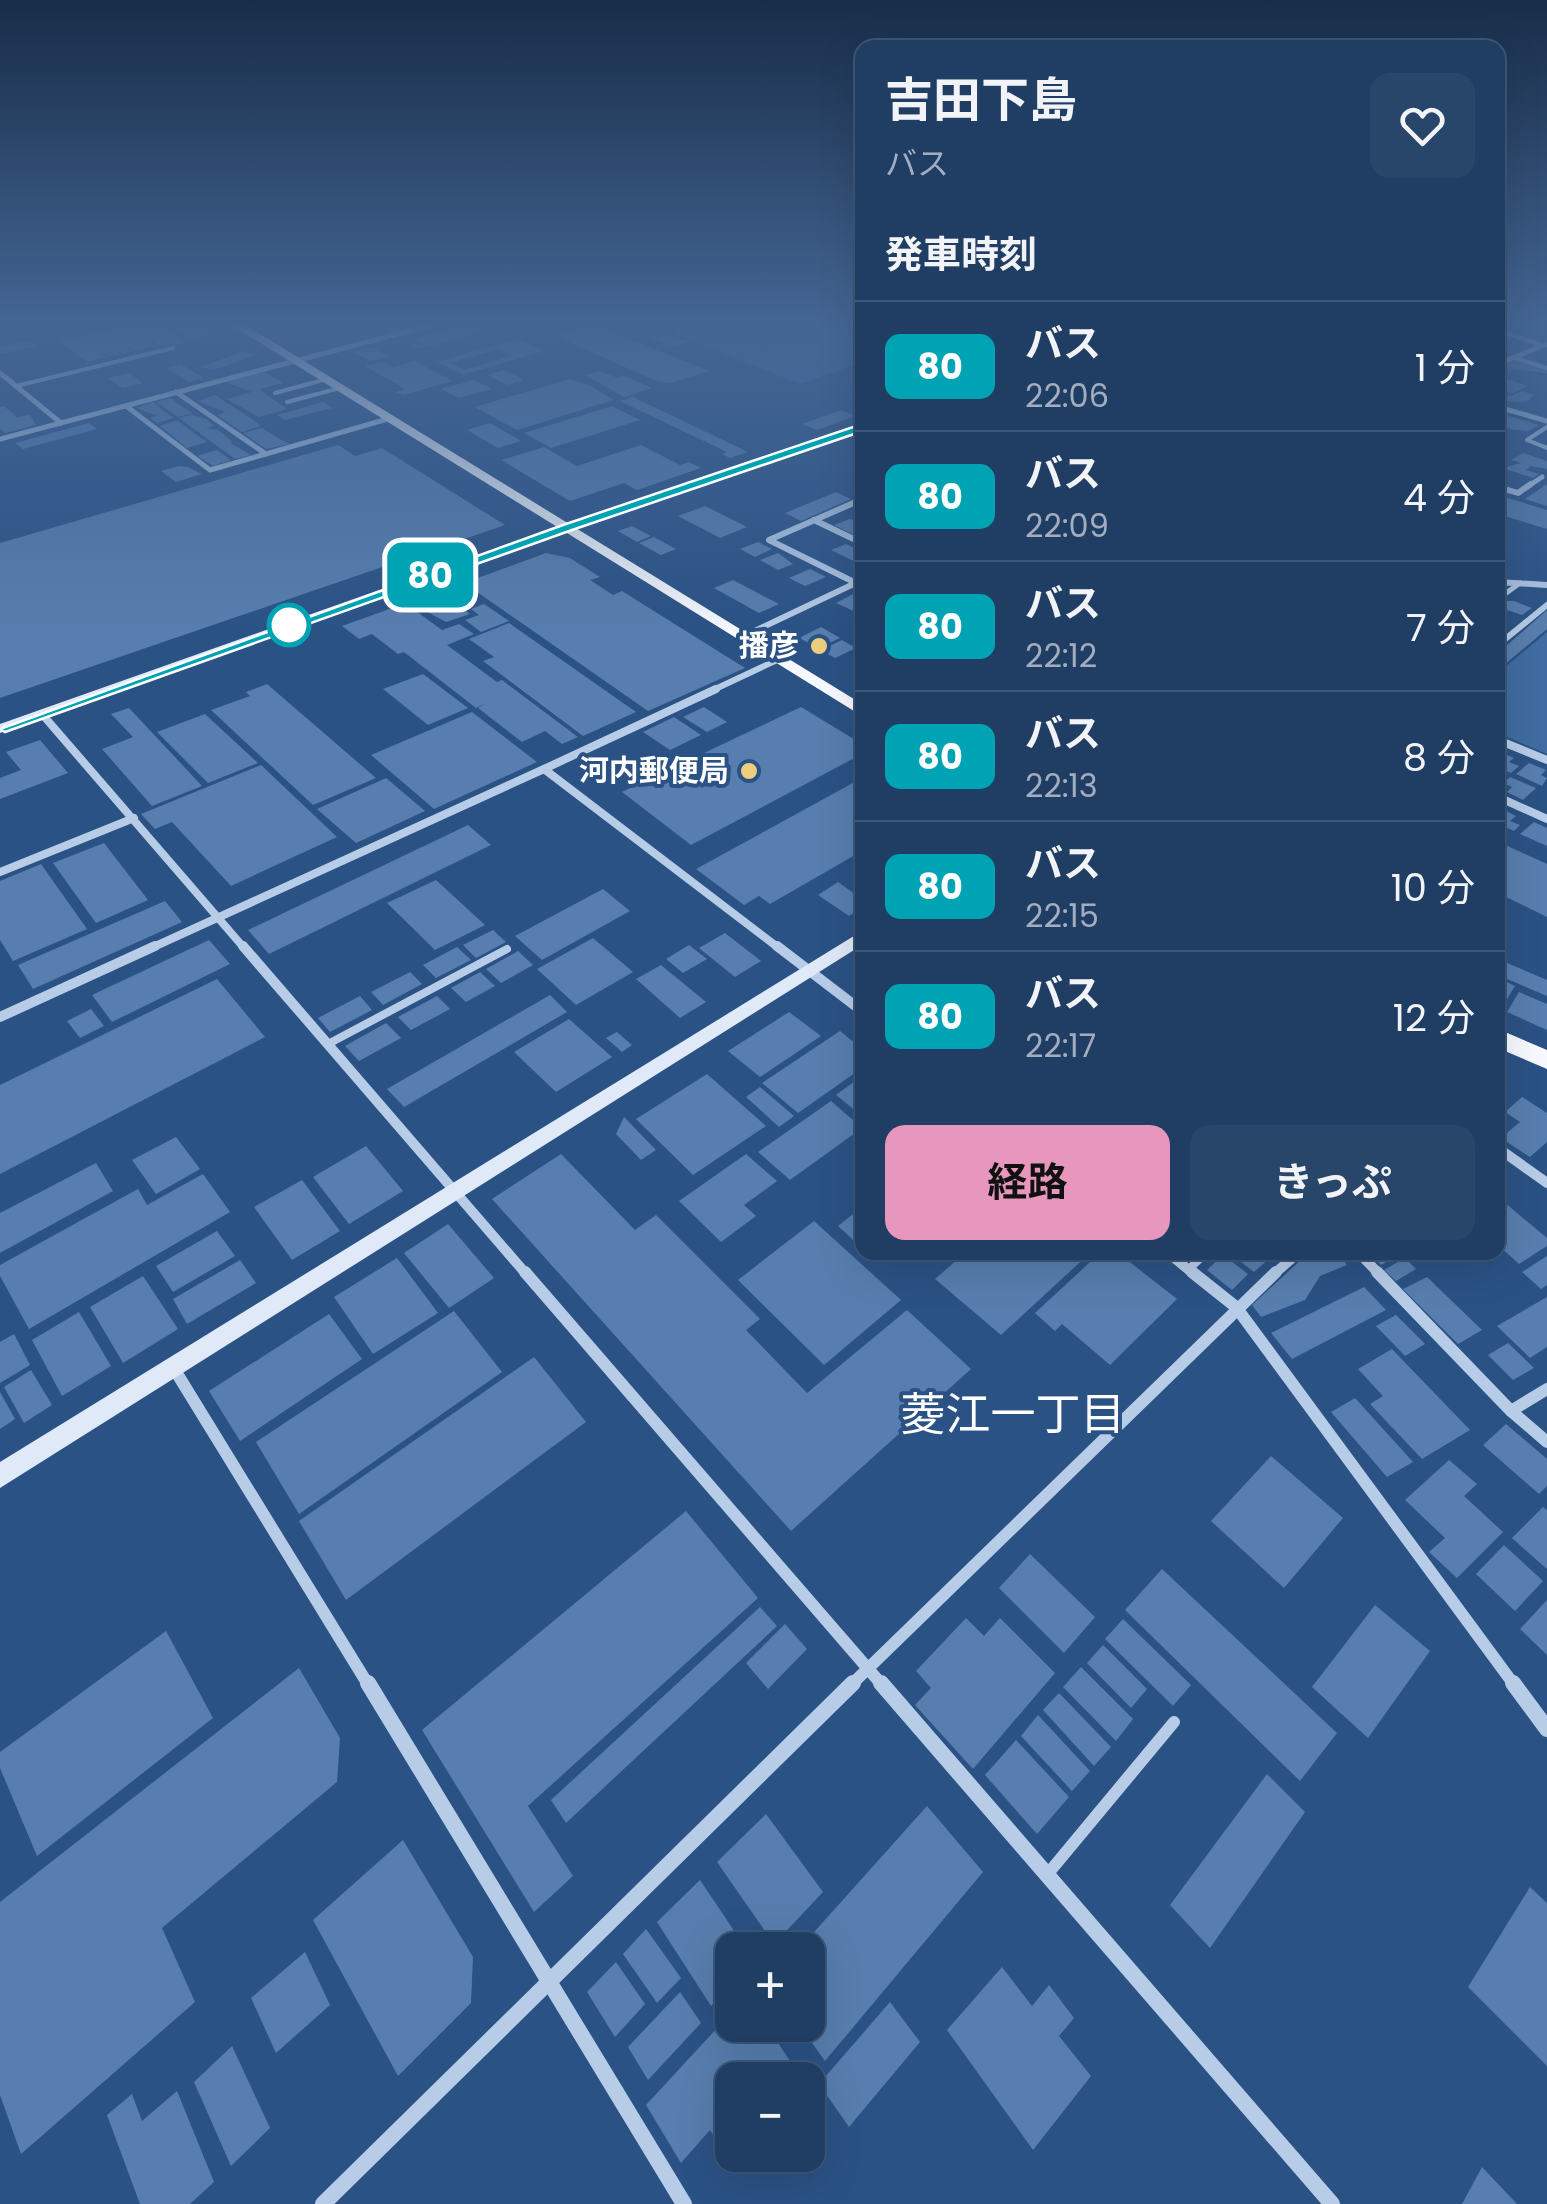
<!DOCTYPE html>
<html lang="ja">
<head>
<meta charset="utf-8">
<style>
	:root { --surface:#203e64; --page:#28456a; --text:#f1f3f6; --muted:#a2aebf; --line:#3d5778; --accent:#e797bd }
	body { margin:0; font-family:Poppins,"Noto Sans JP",sans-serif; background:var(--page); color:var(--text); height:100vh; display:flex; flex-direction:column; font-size:38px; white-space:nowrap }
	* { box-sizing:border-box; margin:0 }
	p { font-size:32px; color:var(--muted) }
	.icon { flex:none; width:55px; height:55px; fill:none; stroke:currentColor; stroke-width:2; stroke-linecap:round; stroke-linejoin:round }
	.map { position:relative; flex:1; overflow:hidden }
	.sheet { position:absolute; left:855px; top:40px; width:650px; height:1220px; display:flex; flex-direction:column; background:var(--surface); border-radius:20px; box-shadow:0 10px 40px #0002,0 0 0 2px var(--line) }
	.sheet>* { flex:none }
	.badge { padding:0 20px; border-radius:15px; font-size:35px; line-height:65px }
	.buttons { position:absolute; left:715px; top:1932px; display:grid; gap:20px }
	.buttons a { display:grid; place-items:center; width:110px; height:110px; border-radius:20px; background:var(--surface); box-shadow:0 10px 40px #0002,0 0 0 2px var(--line); font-size:50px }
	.map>.badge { position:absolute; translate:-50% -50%; box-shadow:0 0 0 5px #fff }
	h2 { padding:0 30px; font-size:38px; line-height:90px }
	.round { display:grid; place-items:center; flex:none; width:105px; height:105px; border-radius:20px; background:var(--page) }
	.overview { display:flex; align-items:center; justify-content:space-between; height:170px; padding:0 30px }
	h1 { font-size:48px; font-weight:700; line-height:75px }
	.primary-button { display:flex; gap:20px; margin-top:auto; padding:20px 30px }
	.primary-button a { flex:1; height:115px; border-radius:20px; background:var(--accent); color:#111; font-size:40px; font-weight:700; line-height:115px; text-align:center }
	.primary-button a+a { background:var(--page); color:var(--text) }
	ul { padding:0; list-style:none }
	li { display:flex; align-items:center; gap:30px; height:130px; padding:0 30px; border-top:2px solid var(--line) }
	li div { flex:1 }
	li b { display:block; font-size:38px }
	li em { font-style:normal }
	li .badge { min-width:110px; font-weight:700; text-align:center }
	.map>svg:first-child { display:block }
</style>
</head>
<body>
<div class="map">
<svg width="1547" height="2204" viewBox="0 0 1547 2204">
	<rect width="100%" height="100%" fill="#2b5285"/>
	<!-- green -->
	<g fill="#406ca1">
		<polygon points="681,324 862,324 862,362 800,384 675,334 674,326"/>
		<polygon points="1547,632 1547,754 1498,733 1498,673"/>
	</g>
	<!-- building -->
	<g fill="#577eae" fill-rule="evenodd">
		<polygon points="133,324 159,324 188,343 159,345 142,335 156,346 134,351 124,345 132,351 124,354 113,347 120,354 110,356 97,351 107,357 87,362 60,341"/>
		<polygon points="163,324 204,324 210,328 204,329 212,334 188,340 181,336 188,334"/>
		<polygon points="469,324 486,331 419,349 412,345 421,343 413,339"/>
		<polygon points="594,325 709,371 671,383 656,381 556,336"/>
		<polygon points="665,333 689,342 675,347 651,338"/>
		<path d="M517 339 544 351 463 375 437 362ZM498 349 512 356 464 370 450 363Z"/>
		<polygon points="28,340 36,346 0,354 0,346"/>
		<polygon points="372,347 389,357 370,361 354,352"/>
		<polygon points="244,351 256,355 213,370 201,367"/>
		<polygon points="1515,360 1547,370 1547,373 1503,368"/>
		<polygon points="415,361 452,381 403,395 396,392 405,389 365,366 383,362 393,367"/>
		<polygon points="181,364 204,378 189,382 166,368"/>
		<polygon points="504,370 524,380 507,385 487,375"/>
		<polygon points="600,371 618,378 624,376 652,388 624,397 585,375"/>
		<polygon points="264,372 283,383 259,389 287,409 259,417 227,399 252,392 226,382"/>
		<polygon points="129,373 143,383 122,388 108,378"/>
		<polygon points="570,379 591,386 614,400 517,430 475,407"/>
		<polygon points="474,380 492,389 459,398 441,389"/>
		<polygon points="1498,380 1510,380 1528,386 1513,393 1498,388"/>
		<polygon points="1522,391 1534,395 1526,402 1498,401"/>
		<polygon points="215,395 253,420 261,426 242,432 217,415 225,412 198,401"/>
		<polygon points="633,397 748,452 730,458 722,454 727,452 620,401"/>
		<polygon points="171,398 180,405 192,413 178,417 156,402"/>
		<polygon points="153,402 165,412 174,418 157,423 150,418 157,416 137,408"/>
		<polygon points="323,402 332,408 285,420 277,415"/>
		<polygon points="4,406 17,417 30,415 36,425 5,433 0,429 0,407"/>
		<polygon points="612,406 640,420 551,448 524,433"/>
		<polygon points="841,410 855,416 817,430 802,424"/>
		<polygon points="1502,414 1539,425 1528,431 1513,430 1498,423"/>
		<polygon points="192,415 206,419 214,426 206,428 218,430 233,442 230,443 251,455 235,459 179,418"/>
		<polygon points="177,420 190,430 207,442 187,448 160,426"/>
		<polygon points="89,423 97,429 23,449 15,443"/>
		<polygon points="490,423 521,441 498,448 467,430"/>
		<polygon points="262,428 281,440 290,444 266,449 243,433"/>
		<polygon points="338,445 355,456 382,448 505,525 0,698 0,543"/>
		<polygon points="641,445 680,465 689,462 701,468 637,490 624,483 570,501 501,460 544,447 577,466"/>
		<polygon points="217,450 231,460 213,466 197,456"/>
		<polygon points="1523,453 1547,461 1547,469 1531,466 1526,470 1539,474 1533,478 1503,468 1521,463 1511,460"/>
		<polygon points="179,466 187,467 202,474 176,482 161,471"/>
		<polygon points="1547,484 1547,506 1525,499"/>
		<polygon points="836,492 851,499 801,521 785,513"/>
		<polygon points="1498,495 1547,510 1547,529 1498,514"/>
		<polygon points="705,506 747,527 720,538 678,516"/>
		<polygon points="850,519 862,524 862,539 834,525"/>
		<polygon points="632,526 651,536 637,542 618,531"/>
		<polygon points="654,537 676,549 661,555 639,543"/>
		<polygon points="758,542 772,549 755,557 740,549"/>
		<polygon points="846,544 862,552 862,565 831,550"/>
		<polygon points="546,553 570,558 600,577 590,580 613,595 622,591 745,668 648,711 464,583"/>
		<polygon points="778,553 793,564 778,570 760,560"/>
		<polygon points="810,569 826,577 805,586 789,578"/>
		<polygon points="733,580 779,604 759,613 714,588"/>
		<polygon points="439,591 470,614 446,622 409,602"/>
		<polygon points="859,591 862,592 862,615 836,603"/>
		<polygon points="1505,601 1514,601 1532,608 1522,615 1498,607"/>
		<polygon points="484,604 509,621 481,632 465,620 479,615 471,609"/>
		<polygon points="395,607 403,613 413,609 442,630 459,624 474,634 447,645 497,682 502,680 578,737 562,744 545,731 522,742 478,708 486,703 476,708 404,652 398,654 372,634 359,639 342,626"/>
		<polygon points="1547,610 1547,629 1498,670 1498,653"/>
		<polygon points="509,623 636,712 583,736 483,661 494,657 469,639"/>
		<polygon points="821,627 840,638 819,648 799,638"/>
		<polygon points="842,640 856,648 835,658 821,650"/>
		<polygon points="423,674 468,708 428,725 383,689"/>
		<polygon points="267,684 376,778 313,805 211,710 250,696 246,692"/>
		<polygon points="704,707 727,722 707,732 683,717"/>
		<polygon points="801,707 862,744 862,754 691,845 622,792"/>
		<polygon points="129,708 202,786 152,806 102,749 133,737 111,714"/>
		<polygon points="472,712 537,762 434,809 371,755"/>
		<polygon points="205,714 258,763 208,783 157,732"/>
		<polygon points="674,717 701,735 670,750 643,732"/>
		<polygon points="40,740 68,773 0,799 0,778 21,770 6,752"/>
		<polygon points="1498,751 1514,758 1509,762 1519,766 1511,773 1498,767"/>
		<polygon points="1529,763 1546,770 1541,775 1547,778 1542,786 1516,774"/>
		<polygon points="261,765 337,837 231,886 172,822 155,829 141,814"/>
		<polygon points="1510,777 1536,788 1523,800 1507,792 1512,787 1503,783"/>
		<polygon points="386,778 425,811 356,843 317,809"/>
		<polygon points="862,778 862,851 770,904 759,896 744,905 696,869"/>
		<polygon points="1498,807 1516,816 1510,821 1520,825 1514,831 1498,824"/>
		<polygon points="1534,822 1547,828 1547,846 1520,834"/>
		<polygon points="468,825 491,845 269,954 248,930"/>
		<polygon points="1498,835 1503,838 1499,842 1547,864 1547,917 1498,893"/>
		<polygon points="104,843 148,900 96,923 53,863"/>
		<polygon points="41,864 87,929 13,961 0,940 0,881"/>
		<polygon points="436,880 485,925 435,950 387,903"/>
		<polygon points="838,882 862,899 862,907 849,916 818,895"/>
		<polygon points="603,889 630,911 542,960 515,936"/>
		<polygon points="165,901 182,922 33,989 18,965"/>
		<polygon points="493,930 506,942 476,958 463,945"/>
		<polygon points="725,933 761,961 735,977 699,948"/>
		<polygon points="593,938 633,972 576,1005 537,969"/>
		<polygon points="209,940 230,964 112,1022 92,995"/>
		<polygon points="689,945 707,959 683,973 666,959"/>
		<polygon points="457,947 471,960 436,978 423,965"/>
		<polygon points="518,951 533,965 501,983 486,969"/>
		<polygon points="1498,959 1547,980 1547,996 1498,975"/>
		<polygon points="661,965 706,1002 680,1018 636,979"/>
		<polygon points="410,972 422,984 383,1005 371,992"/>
		<polygon points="480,972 495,986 466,1002 451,988"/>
		<polygon points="1498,978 1515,986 1507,999 1498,995"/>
		<polygon points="217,979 265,1037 0,1174 0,1085"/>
		<polygon points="1519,992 1547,1004 1547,1030 1507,1012"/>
		<polygon points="550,995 567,1012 404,1107 387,1089"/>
		<polygon points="360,996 372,1010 330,1032 318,1018"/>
		<polygon points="437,996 450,1009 411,1030 398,1017"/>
		<polygon points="91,1009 104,1026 80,1038 67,1021"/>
		<polygon points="789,1012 821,1036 760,1077 728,1051"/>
		<polygon points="569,1019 612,1057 556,1092 514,1052"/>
		<polygon points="386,1023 401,1038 359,1061 345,1046"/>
		<polygon points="840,1031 862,1049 862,1068 798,1113 762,1083"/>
		<polygon points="617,1032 632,1045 622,1052 606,1038"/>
		<polygon points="707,1074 766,1126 693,1175 636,1119"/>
		<polygon points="862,1076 862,1109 857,1112 836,1095"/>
		<polygon points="760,1087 794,1116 779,1127 746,1097"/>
		<polygon points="1522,1097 1547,1113 1547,1142 1530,1157 1501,1138 1520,1122 1505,1112"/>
		<polygon points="831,1101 862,1128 790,1180 758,1152"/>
		<polygon points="624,1117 656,1150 641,1160 616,1134"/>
		<polygon points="176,1137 200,1169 156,1194 132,1160"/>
		<polygon points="366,1146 403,1191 349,1224 313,1177"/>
		<polygon points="561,1154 635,1230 656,1215 760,1319 746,1330 807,1393 907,1310 971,1369 791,1531 492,1199"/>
		<polygon points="746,1154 777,1181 744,1205 756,1216 721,1242 679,1201"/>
		<polygon points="96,1163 113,1191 0,1253 0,1213"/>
		<polygon points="203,1174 230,1212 29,1329 0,1276 0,1265 138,1189 147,1205"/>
		<polygon points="302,1180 340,1231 292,1260 254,1207"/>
		<polygon points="1498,1197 1547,1238 1547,1246 1519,1264 1498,1245"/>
		<polygon points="862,1207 862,1248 838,1226"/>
		<polygon points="814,1221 901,1300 824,1365 738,1280"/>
		<polygon points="448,1224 494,1278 449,1308 404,1253"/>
		<polygon points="217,1231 235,1256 173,1292 156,1266"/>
		<polygon points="966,1252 1091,1252 1001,1335 935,1279"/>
		<polygon points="1101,1252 1117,1252 1177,1299 1110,1365 1062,1324 1055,1331 1035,1313"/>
		<polygon points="1228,1252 1265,1252 1271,1257 1254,1272"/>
		<polygon points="1317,1252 1337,1252 1347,1265 1320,1276 1305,1300 1261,1317 1252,1305 1303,1258"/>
		<polygon points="1368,1252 1397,1252 1400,1255 1381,1265"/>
		<polygon points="1223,1255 1248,1274 1232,1290 1207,1270"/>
		<polygon points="1547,1256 1547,1285 1541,1289 1522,1272"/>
		<polygon points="397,1258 438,1313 373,1354 334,1297"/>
		<polygon points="1405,1258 1416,1269 1396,1281 1384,1270"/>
		<polygon points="240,1260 256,1283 187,1324 173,1299"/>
		<polygon points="143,1276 178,1329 123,1363 90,1307"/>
		<polygon points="1427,1277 1482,1330 1458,1344 1403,1289"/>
		<polygon points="1364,1287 1386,1310 1292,1359 1271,1333"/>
		<polygon points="1547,1297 1547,1347 1530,1358 1497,1326"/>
		<polygon points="454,1311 502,1372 299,1514 256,1442"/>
		<polygon points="79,1312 111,1366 62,1396 32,1340"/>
		<polygon points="329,1314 362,1359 240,1441 209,1391"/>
		<polygon points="1396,1315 1425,1344 1405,1356 1376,1326"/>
		<polygon points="14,1334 30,1365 0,1383 0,1342"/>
		<polygon points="1508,1343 1534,1368 1513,1380 1488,1355"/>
		<polygon points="1392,1349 1470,1430 1422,1459 1370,1404 1383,1396 1358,1369"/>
		<polygon points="534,1357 586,1422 346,1600 299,1521"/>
		<polygon points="31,1370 52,1405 24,1423 4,1387"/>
		<polygon points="0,1392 15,1419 0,1429"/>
		<polygon points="1355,1398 1413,1462 1387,1477 1331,1412"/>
		<polygon points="1506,1424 1547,1459 1547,1486 1539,1494 1483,1445"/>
		<polygon points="1271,1456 1343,1518 1284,1588 1211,1521"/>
		<polygon points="1449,1460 1477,1484 1464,1496 1503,1532 1457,1578 1429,1552 1445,1538 1405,1500"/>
		<polygon points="1543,1507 1547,1510 1547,1569 1512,1538"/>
		<polygon points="686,1511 758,1598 528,1806 573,1876 534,1912 422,1730"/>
		<polygon points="1504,1545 1543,1581 1515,1611 1476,1574"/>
		<polygon points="1030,1554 1095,1617 1064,1653 999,1588"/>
		<polygon points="1162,1569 1337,1733 1300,1781 1125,1610"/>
		<polygon points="1547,1600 1547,1655 1520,1629"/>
		<polygon points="1375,1605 1430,1651 1368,1738 1312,1687"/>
		<polygon points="760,1607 777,1626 566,1823 551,1800"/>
		<polygon points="966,1618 984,1636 1000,1618 1055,1673 973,1769 915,1705 931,1688 916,1671"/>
		<polygon points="1123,1619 1191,1685 1173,1706 1105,1639"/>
		<polygon points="785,1624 807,1649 768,1689 746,1663"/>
		<polygon points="166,1631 213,1718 37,1856 0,1768 0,1752"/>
		<polygon points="1103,1645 1147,1689 1131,1708 1087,1663"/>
		<polygon points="1081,1667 1133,1719 1116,1741 1063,1687"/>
		<polygon points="299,1668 340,1738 337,1782 162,1928 195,2002 21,2154 0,2095 0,1902"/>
		<polygon points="1059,1693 1111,1747 1094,1766 1043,1710"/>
		<polygon points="1038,1715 1090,1771 1072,1791 1021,1736"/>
		<polygon points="1016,1740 1069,1797 1037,1834 985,1775"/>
		<polygon points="1267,1774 1305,1812 1210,1948 1170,1905"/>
		<polygon points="927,1806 983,1872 825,2061 799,2025 808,2025 808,1950 798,1950"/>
		<polygon points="766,1814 823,1892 774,1944 717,1862"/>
		<polygon points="403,1840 473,1957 471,2003 398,2076 313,1920"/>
		<polygon points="700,1880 747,1950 732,1950 732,1983 711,2006 657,1922"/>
		<polygon points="1530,1887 1547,1903 1547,2066 1468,1987"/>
		<polygon points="646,1929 681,1978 657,2003 623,1954"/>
		<polygon points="305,1952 330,2005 276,2053 251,1998"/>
		<polygon points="616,1962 645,2004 615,2037 587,1992"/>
		<polygon points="1002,1967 1032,2006 1049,1985 1074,2018 1059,2036 1091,2076 1033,2150 947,2030"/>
		<polygon points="680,1992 701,2023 648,2080 628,2047"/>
		<polygon points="890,2002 920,2042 849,2127 819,2084"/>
		<polygon points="732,2012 732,2025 766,2025 803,2080 732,2080 732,2139 723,2150 710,2130 681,2163 646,2105"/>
		<polygon points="232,2046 270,2128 231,2166 194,2082"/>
		<polygon points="177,2091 214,2182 190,2204 140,2204 107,2115 132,2094 142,2121"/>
		<polygon points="1482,2167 1517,2204 1462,2204"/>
	</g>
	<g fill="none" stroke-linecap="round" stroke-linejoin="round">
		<!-- lane-far3 -->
		<g stroke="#b6cce7" stroke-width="4">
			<polyline points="1513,357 1547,368"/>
			<polyline points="16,386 173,348"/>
			<polyline points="275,393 327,379"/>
			<polyline points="287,402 340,388"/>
			<polyline points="1547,427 1527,440 1547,448"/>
		</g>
		<!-- lane-far2 -->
		<polyline stroke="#b6cce7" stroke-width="5" points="1498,599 1520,583"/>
		<!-- lane-far1 -->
		<g stroke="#b6cce7" stroke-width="8">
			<polyline points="328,1044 507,949"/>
			<polyline points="1188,1270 1207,1252"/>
		</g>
		<!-- lane -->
		<polyline stroke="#b6cce7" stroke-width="12" points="1046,1876 1174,1722"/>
		<!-- street-far5 -->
		<g stroke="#b6cce7" stroke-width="5">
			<polyline points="1498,330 1541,345"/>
			<polyline points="1498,364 1547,344"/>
			<polyline points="0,373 61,423"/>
			<polyline points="176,392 266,454"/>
			<polyline points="126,406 210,470 391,418"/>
			<polyline points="1498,407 1547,421"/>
			<polyline points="0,439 435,324"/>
			<polyline points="1527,487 1542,477"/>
		</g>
		<!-- street-far4 -->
		<g stroke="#b6cce7" stroke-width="6">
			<polyline points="1498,487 1518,493 1531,484"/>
			<polyline points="814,520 862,543"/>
			<polyline points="1498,582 1547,585"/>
			<polyline points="856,583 769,540 858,501 862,503"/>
			<polyline points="740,638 862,580"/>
			<polyline points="1498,645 1547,605"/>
			<polyline points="711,691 777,660"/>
		</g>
		<!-- street-far3 -->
		<g stroke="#b6cce7" stroke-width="8">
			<polyline points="42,714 245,949"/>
			<polyline points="1498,740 1547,760"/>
			<polyline points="544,769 716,689"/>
			<polyline points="1498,797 1547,819"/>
			<polyline points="0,872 134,818"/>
			<polyline points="149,949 544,769 780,949"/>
		</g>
		<!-- street-far2 -->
		<g stroke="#b6cce7" stroke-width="10">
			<polyline points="243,946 527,1275"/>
			<polyline points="777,946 862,1011"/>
			<polyline points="0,1017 155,946"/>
			<polyline points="1498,1148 1547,1183"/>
			<polyline points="1167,1252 1195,1275"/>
			<polyline points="1358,1252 1380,1275"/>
			<polyline points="1273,1275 1299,1252"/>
		</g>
		<!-- street-far1 -->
		<g stroke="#b6cce7" stroke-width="12">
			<polyline points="525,1272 883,1686"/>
			<polyline points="1192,1272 1236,1307 1515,1686"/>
			<polyline points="1377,1272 1511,1411 1547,1389"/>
			<polyline points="173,1367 369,1686"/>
			<polyline points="1511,1411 1547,1442"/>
			<polyline points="850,1686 1276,1272"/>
		</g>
		<!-- street -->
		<g stroke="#b6cce7" stroke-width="16">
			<polyline points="368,1683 684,2204"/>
			<polyline points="881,1683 1332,2204"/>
			<polyline points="1513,1683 1547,1729"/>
			<polyline points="323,2204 853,1683"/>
		</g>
		<!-- secondary -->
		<g fill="#dfe9f7" fill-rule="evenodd">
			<polygon points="862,424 862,430 571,529 0,733 0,724 563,525"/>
			<polygon points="862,931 862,945 0,1488 0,1462"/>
		</g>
		<!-- primary -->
		<g fill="#f7f9fe" fill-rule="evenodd">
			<polygon points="230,324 244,324 862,704 862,716"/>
			<polygon points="1498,1029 1547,1050 1547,1069 1498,1048"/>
		</g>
	</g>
	<!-- sky -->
	<linearGradient id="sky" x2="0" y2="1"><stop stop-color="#182d49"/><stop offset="0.51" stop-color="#446694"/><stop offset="1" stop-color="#446694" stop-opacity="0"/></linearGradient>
	<rect width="1547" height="633" fill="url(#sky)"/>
	<!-- line -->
	<polygon fill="#00a3b4" stroke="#fff" stroke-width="2.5" points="862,424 866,430 572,530 5,732 0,729 563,525"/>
	<!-- markers -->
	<circle fill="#fff" stroke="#00a3b4" stroke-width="5" cx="289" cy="625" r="20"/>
	<g fill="#edcd7e" stroke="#2b5285" stroke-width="4">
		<circle cx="819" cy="646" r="10"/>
		<circle cx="749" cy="771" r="10"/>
	</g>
	<g text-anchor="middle" stroke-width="8" stroke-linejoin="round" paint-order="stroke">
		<!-- far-poi labels -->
		<g font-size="30" font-weight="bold" fill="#fff" stroke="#2b5285" text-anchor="end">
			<text x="799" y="656">播彦</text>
			<text x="729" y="781">河内郵便局</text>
		</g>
		<!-- near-neighbourhood labels -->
		<g font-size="45" fill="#fff" stroke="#2b5285">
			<text x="1013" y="1430">菱江一丁目</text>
		</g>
	</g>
</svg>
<div class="buttons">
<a>+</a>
<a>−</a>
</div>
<b class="badge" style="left:430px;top:575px;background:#00a3b4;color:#fff">80</b>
<section class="sheet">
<div class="overview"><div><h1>吉田下島</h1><p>バス</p></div><a class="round"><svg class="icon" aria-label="heart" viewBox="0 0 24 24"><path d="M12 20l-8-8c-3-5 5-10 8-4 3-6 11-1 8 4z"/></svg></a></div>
<h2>発車時刻</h2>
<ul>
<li><span class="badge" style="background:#00a3b4;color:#fff">80</span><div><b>バス</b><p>22:06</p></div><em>1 分</em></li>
<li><span class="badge" style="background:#00a3b4;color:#fff">80</span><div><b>バス</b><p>22:09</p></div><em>4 分</em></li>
<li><span class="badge" style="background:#00a3b4;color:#fff">80</span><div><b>バス</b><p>22:12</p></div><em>7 分</em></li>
<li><span class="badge" style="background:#00a3b4;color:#fff">80</span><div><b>バス</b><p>22:13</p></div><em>8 分</em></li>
<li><span class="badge" style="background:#00a3b4;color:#fff">80</span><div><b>バス</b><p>22:15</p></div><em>10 分</em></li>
<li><span class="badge" style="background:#00a3b4;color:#fff">80</span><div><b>バス</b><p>22:17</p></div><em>12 分</em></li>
</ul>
<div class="primary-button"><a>経路</a><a>きっぷ</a></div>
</section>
</div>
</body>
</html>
